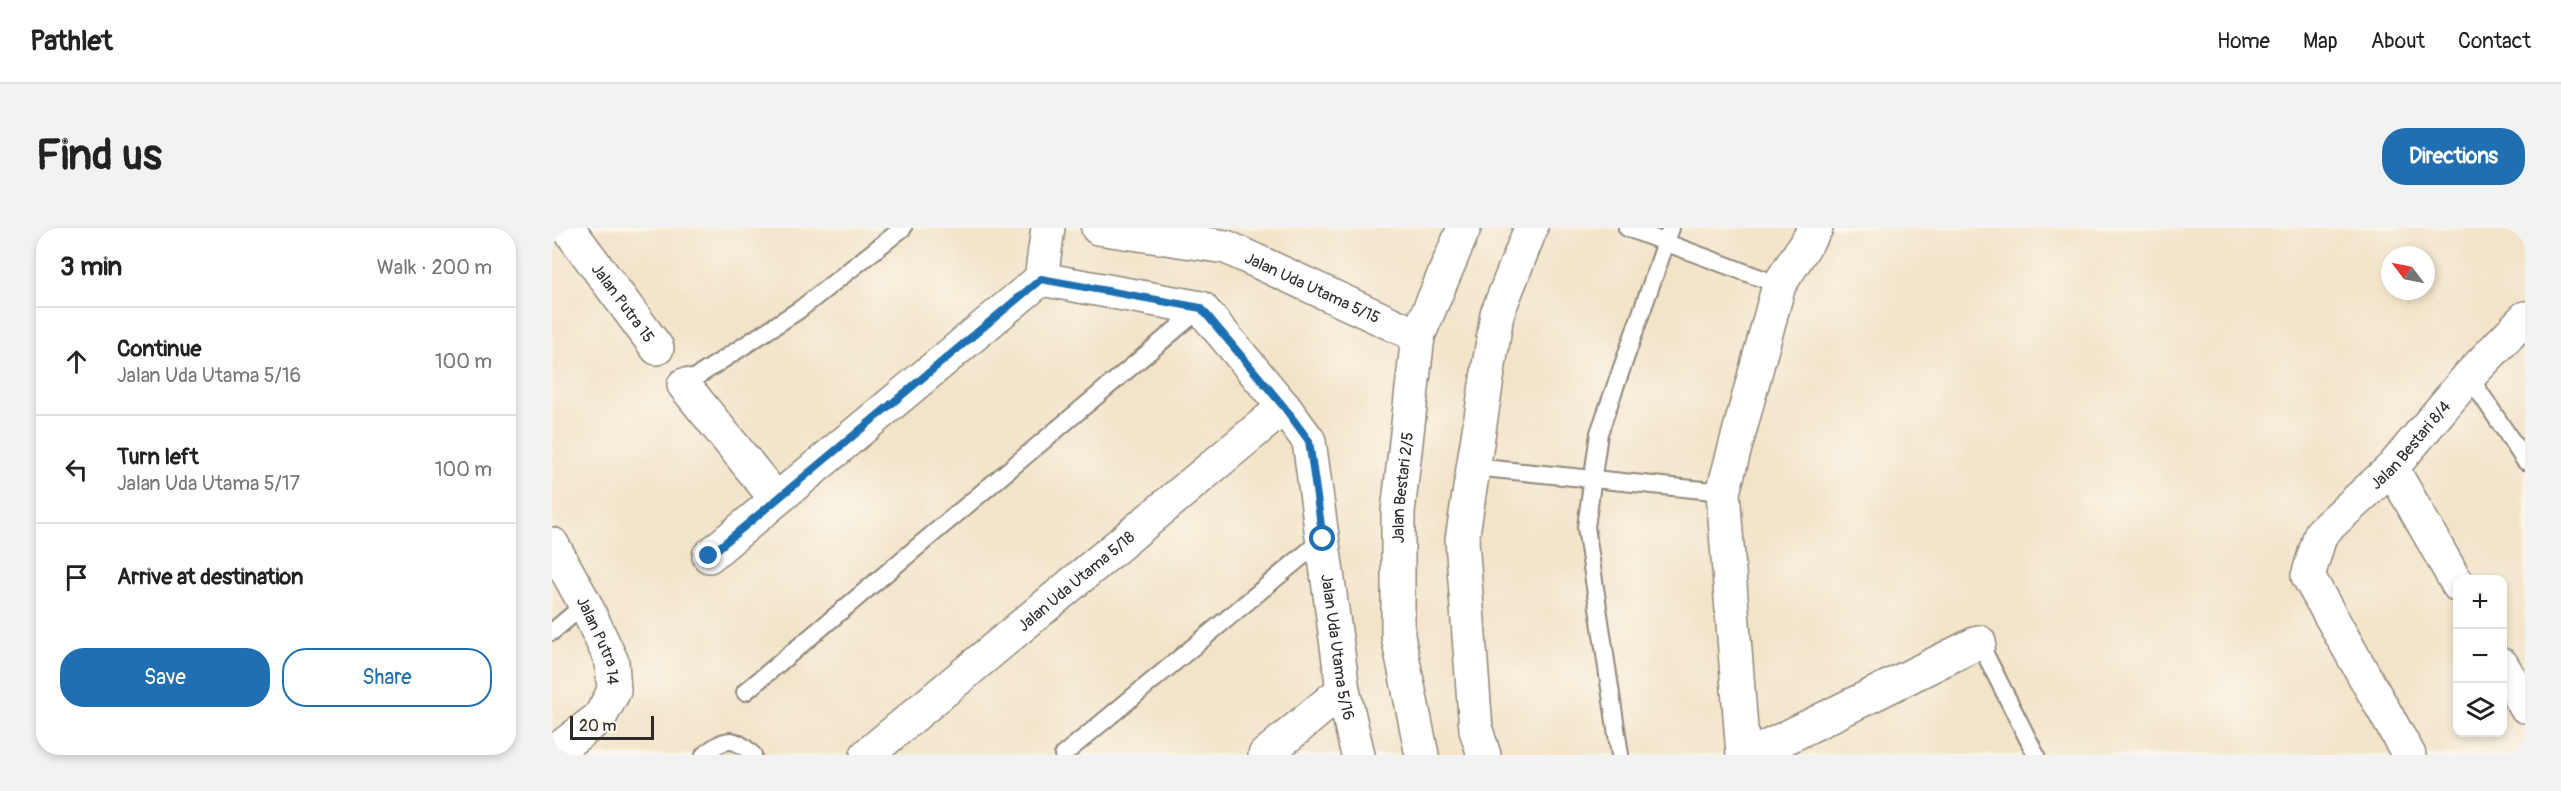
<!DOCTYPE html>
<meta charset="utf-8">
<style>
:root{--surface:#fff;--page:#f2f2f2;--text:#222;--muted:#767676;--line:#e0e0e0;--accent:#1f6fb2}
body{margin:0;font-family:Pangolin,sans-serif;background:var(--page);color:var(--text)}
.controls{position:absolute;right:18px;bottom:18px;display:grid;overflow:hidden;border-radius:12px;box-shadow:0 3px 9px #0003}
.controls button{width:54px;height:54px;display:grid;place-items:center;padding:0;border:0;border-bottom:2px solid var(--line);background:var(--surface);color:var(--text);font:30px sans-serif}
.compass{position:absolute;left:1829px;top:18px;width:54px;height:54px;border-radius:50%;background:var(--surface);box-shadow:0 3px 9px #0003;rotate:302deg}
.scale{position:absolute;left:18px;bottom:15px;width:84px;box-sizing:border-box;padding-left:6px;border:3px solid #2b2b2b;border-top:0;font-size:16px;line-height:21px;white-space:nowrap;color:#2b2b2b;-webkit-text-stroke:4px #fbf7ec;paint-order:stroke}
.stop{position:absolute;width:18px;height:18px;margin:-14px;border:4px solid #1f6fb2;border-radius:50%;background:#fff}
.stop.end{background:#1f6fb2;border-color:#fff;box-shadow:0 2px 6px #0008}
.list{margin:0;padding:0;list-style:none}
h2{display:flex;justify-content:space-between;align-items:center;height:78px;margin:0;padding:0 24px;font-size:26px}
h2 small{font-size:20px;font-weight:400;color:var(--muted)}
.list li{display:grid;grid-template-columns:39px 1fr auto;gap:18px;align-items:center;box-sizing:border-box;height:108px;padding:0 24px;border-top:2px solid var(--line)}
.list b{display:block;font-size:22px;white-space:nowrap}
.list p{margin:0;font-size:20px;white-space:nowrap;color:var(--muted)}
.list em{font-size:20px;font-style:normal;color:var(--muted)}
.actions{display:flex;gap:12px;padding:18px 24px}
.actions a{flex:1;padding:14px 0;border:2px solid var(--accent);border-radius:24px;text-align:center;font-size:21px;color:var(--accent)}
.actions .main{background:var(--accent);color:#fff}
.icon{flex:none;width:33px;height:33px;fill:none;stroke:currentColor;stroke-width:2;stroke-linecap:round;stroke-linejoin:round}
.map{position:relative;flex:none;width:1973px;height:527px;overflow:hidden;border-radius:24px}
header{display:flex;align-items:center;gap:36px;box-sizing:border-box;height:84px;padding:0 30px;background:var(--surface);border-bottom:2px solid var(--line)}
header strong{font-size:28px}
nav{display:flex;gap:33px;margin-inline-start:auto;font-size:21px}
.intro{display:flex;align-items:center;justify-content:space-between;box-sizing:border-box;height:144px;padding:0 36px}
h1{margin:0;font-size:42px}
.button{padding:15px 27px;border-radius:24px;background:var(--accent);color:#fff;font-size:21px;font-weight:700}
main{display:flex;gap:36px;padding:0 36px}
aside{flex:1;background:var(--surface);border-radius:24px;box-shadow:0 3px 9px #0003}
.map>svg:first-child{display:block}
.lines{fill:none;stroke-linecap:round;stroke-linejoin:round}
.lane-casing{stroke:#8f877a;stroke-width:20}
.street-casing{stroke:#8f877a;stroke-width:36}
.secondary-casing{stroke:#8f877a;stroke-width:36}
.lane{stroke:#fff;stroke-width:16}
.street{stroke:#fff;stroke-width:33}
.secondary{stroke:#fff;stroke-width:33}
.route{stroke:#1f6fb2;stroke-width:8}
.labels{text-anchor:middle;stroke-width:5;stroke-linejoin:round;paint-order:stroke}
.street-label{font-size:16px;fill:#2b2b2b;stroke:#fbf7ec}
</style>
<header>
<strong>Pathlet</strong>
<nav><a>Home</a><a>Map</a><a>About</a><a>Contact</a></nav>
</header>
<div class="intro"><h1>Find us</h1><a class="button">Directions</a></div>
<main>
<aside>
<h2>3 min<small>Walk · 200 m</small></h2>
<ul class="list">
<li><svg class="icon" aria-label="ahead" viewBox="0 0 24 24"><path d="M12 20V5M6 11l6-6 6 6"/></svg><div><b>Continue</b><p>Jalan Uda Utama 5/16</p></div><em>100 m</em></li>
<li><svg class="icon" aria-label="left" viewBox="0 0 24 24"><path d="M17 20v-9H6M10 6l-5 5 5 5"/></svg><div><b>Turn left</b><p>Jalan Uda Utama 5/17</p></div><em>100 m</em></li>
<li><svg class="icon" aria-label="arrive" viewBox="0 0 24 24"><path d="M6 21V4h12l-3 4 3 4H6"/></svg><div><b>Arrive at destination</b></div></li>
</ul>
<div class="actions"><a class="main">Save</a><a>Share</a></div>
</aside>
<div class="map">
<svg width="1973" height="527" viewBox="0 0 1973 527">
<rect width="100%" height="100%" fill="#fbf7ec"/>
<filter id="ink" filterUnits="userSpaceOnUse"><feTurbulence type="fractalNoise" baseFrequency=".0167" numOctaves="2"/><feDisplacementMap in="SourceGraphic" scale="12" xChannelSelector="R" yChannelSelector="G"/><feConvolveMatrix kernelMatrix="1 2 1 2 8 2 1 2 1" color-interpolation-filters="sRGB"/></filter>
<filter id="wash" filterUnits="userSpaceOnUse"><feTurbulence type="fractalNoise" baseFrequency=".008" numOctaves="4" result="noise"/><feDisplacementMap in="SourceGraphic" scale="24" xChannelSelector="R" yChannelSelector="G"/><feGaussianBlur stdDeviation="1.35" result="paint"/><feColorMatrix in="noise" values="0 0 0 0 0 0 0 0 0 0 0 0 0 0 0 0 0 1.4 0 .05"/><feComposite in="paint" operator="in"/></filter>
<g filter="url(#wash)">
<rect width="100%" height="100%" fill="#f3e3c8"/>
</g>
<g filter="url(#ink)">
<g class="lines">
<defs>
<g id="lane">
<path d="M1075,0L1227,57"/>
<path d="M1917,148L1973,233"/>
<path d="M132,157L247,82L351,0"/>
<path d="M921,239L1171,264"/>
<path d="M0,404L33,376"/>
<path d="M1427,414L1484,527"/>
<path d="M193,464L648,81"/>
<path d="M152,527C173,510 181,507 201,527"/>
<path d="M511,527L771,311"/>
<path d="M1068,527L1034,299L1047,205L1119,0"/>
</g>
<g id="street">
<path id="s1" d="M16,0L105,120"/>
<path id="s2" d="M546,0L674,19L866,108"/>
<path id="s3" d="M489,51L649,80L732,179L757,213L791,462L806,527"/>
<path d="M132,157L224,271"/>
<path d="M1840,240L1906,357"/>
<path id="s4" d="M0,316L33,376L60,434L62,463L48,489L0,526"/>
<path d="M157,328L489,51L496,0"/>
<path d="M1950,437L1973,478"/>
<path id="s5" d="M315,527L732,179"/>
<path d="M713,527L791,462"/>
<path d="M932,527L924,502L910,312L945,86L979,0"/>
<path d="M1191,527L1171,264L1227,57L1264,0"/>
<path d="M1199,527L1427,414"/>
<path id="s6" d="M1857,527L1756,348L1769,305L1840,240L1917,148L1973,90"/>
</g>
<g id="secondary">
<path id="s7" d="M870,527L846,408V284L866,108L912,0"/>
</g>
</defs>
<use href="#lane" class="lane-casing"/>
<use href="#street" class="street-casing"/>
<use href="#secondary" class="secondary-casing"/>
<use href="#lane" class="lane"/>
<use href="#street" class="street"/>
<use href="#secondary" class="secondary"/>
</g>
</g>
<g class="lines" filter="url(#ink)">
<path class="route" d="M157,328L489,51L649,80L732,179L757,213L771,311"/>
</g>
<g class="labels">
<g class="street-label">
<text dy="6" stroke="none"><textPath href="#s2" startOffset="225">Jalan Uda Utama 5/15</textPath></text>
<text dy="6" stroke="none"><textPath href="#s1" startOffset="93">Jalan Putra 15</textPath></text>
<text dy="6" stroke="none"><textPath href="#s6" startOffset="376">Jalan Bestari 8/4</textPath></text>
<text dy="6" stroke="none"><textPath href="#s7" startOffset="270">Jalan Bestari 2/5</textPath></text>
<text dy="6" stroke="none"><textPath href="#s5" startOffset="272">Jalan Uda Utama 5/18</textPath></text>
<text dy="6" stroke="none"><textPath href="#s4" startOffset="108">Jalan Putra 14</textPath></text>
<text dy="6" stroke="none"><textPath href="#s3" startOffset="542">Jalan Uda Utama 5/16</textPath></text>
</g>
</g>
</svg>
<div class="controls">
<button>+</button>
<button>−</button>
<button><svg class="icon" aria-label="layers" viewBox="0 0 24 24"><path d="M12 4l9 5-9 5-9-5zM3 14l9 5 9-5"/></svg></button>
</div>
<svg class="compass" viewBox="-18 -18 36 36"><path d="M0-13l5 13h-10z" fill="#e53935"/><path d="M0 13l5-13h-10z" fill="#767676"/></svg>
<div class="scale">20 m</div>
<div class="stop" style="left:771px;top:311px"></div>
<div class="stop end" style="left:157px;top:328px"></div>
</div>
</main>
